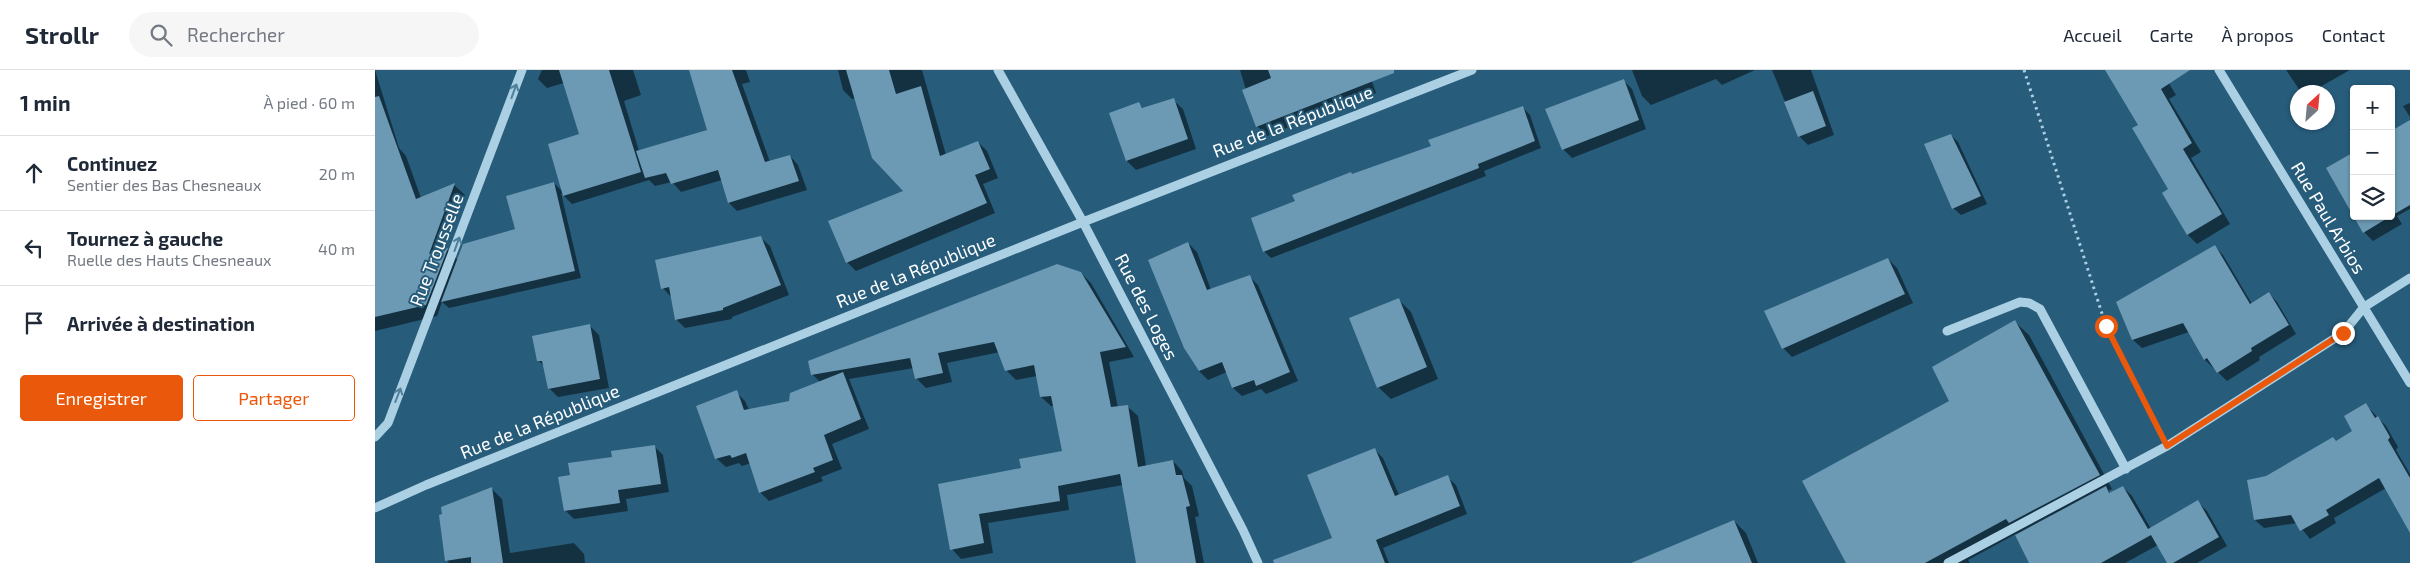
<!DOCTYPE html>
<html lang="fr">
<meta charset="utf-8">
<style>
:root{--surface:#fff;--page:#f6f6f7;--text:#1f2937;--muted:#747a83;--line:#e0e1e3;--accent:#ea580c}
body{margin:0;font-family:"Exo 2",sans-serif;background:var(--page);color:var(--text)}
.controls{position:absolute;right:15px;top:15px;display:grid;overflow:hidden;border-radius:5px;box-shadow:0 1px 4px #0004}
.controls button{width:45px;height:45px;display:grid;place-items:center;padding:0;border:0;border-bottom:1px solid var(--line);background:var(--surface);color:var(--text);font:25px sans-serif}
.compass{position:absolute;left:1915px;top:15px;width:45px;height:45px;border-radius:50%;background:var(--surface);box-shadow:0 1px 4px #0004;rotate:26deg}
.stop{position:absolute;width:15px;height:15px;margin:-11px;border:4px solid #ea580c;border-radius:50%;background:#fff}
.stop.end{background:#ea580c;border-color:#fff;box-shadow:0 1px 5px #0008}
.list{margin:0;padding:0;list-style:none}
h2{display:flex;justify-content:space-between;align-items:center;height:65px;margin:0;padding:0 20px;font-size:21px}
h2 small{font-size:16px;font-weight:400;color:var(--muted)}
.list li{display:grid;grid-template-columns:32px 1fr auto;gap:15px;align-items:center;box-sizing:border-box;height:75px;padding:0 20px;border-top:1px solid var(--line)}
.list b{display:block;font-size:19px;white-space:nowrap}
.list p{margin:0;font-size:16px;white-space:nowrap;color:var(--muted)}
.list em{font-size:16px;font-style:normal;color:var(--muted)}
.actions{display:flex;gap:10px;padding:15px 20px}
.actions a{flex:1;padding:11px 0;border:1px solid var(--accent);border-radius:5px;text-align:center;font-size:18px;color:var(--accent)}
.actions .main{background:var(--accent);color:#fff}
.icon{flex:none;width:28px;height:28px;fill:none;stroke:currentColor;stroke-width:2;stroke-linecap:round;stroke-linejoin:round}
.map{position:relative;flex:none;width:2035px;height:493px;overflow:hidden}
header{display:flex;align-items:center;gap:30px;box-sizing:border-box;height:70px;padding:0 25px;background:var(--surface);border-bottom:1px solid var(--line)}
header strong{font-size:24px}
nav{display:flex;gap:28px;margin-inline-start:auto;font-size:18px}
.search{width:350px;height:45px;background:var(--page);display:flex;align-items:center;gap:12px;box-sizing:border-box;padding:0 18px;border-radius:28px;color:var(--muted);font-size:19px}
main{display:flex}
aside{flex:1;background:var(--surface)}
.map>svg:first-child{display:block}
.shadow{fill:#0007}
.building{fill:#6c99b3}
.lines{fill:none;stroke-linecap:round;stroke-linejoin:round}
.path{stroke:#abd0e4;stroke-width:3;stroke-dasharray:2.5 4;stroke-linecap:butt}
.minor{stroke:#abd0e4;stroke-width:9}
.oneway{stroke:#4f7f9a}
.route{stroke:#ea580c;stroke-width:6}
.labels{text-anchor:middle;stroke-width:4;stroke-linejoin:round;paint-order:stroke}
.street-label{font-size:18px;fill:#fff;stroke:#275c7b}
</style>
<header>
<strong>Strollr</strong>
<div class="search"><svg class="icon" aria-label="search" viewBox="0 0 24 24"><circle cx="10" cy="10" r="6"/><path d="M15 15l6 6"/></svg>Rechercher</div>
<nav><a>Accueil</a><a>Carte</a><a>À propos</a><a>Contact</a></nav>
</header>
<main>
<aside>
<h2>1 min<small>À pied · 60 m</small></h2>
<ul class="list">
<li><svg class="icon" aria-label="ahead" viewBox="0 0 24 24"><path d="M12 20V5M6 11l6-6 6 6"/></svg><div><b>Continuez</b><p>Sentier des Bas Chesneaux</p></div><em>20 m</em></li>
<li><svg class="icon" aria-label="left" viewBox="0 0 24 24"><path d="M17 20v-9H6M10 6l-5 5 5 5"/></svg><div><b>Tournez à gauche</b><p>Ruelle des Hauts Chesneaux</p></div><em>40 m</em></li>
<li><svg class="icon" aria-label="arrive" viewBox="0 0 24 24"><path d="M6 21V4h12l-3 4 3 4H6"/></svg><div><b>Arrivée à destination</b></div></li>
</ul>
<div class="actions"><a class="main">Enregistrer</a><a>Partager</a></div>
</aside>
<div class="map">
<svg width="2035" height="493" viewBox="0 0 2035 493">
<rect width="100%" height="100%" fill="#275c7b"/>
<g class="shadow">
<path d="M0,0L24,78L31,86L46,128L79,115L90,125L70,180H72L83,190L141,160L179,113L188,122L205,65L189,13L172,18L163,9L167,0H258L266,25L249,31L264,81L334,61L315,0H371L375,12L367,14L395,92L415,86L423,95L432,120L362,141L354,133L347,110L306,122L297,112L280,116L274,110L197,134L186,123L206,208L74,238L67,232L62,246L0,261Z"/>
<path d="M463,0H547L571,85L603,72L612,81L623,108L608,114L620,143L481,201L472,192L530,121L480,28L477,29L468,20Z"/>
<path d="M865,0H993L1001,23L892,66L882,56Z"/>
<path d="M1257,0H1380L1347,15L1341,9L1276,35L1267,26Z"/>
<path d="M1397,0H1436L1459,65L1433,75L1424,66Z"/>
<path d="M1732,0H1786L1801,25L1794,29L1826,82L1816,88L1855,154L1822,174L1813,165L1789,123L1795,120L1765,55Z"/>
<path d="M1911,0H1975L1936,22H1926Z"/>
<path d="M1249,11L1257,19L1271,59L1197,88L1188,79Z"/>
<path d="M798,30L808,39L821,79L761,100L752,91L736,44L764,34L769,39Z"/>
<path d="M2035,33V47L2028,36Z"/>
<path d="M1147,37L1155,45L1166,78L1109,101L1111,106L896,188L889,181L921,132L977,105L1057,77Z"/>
<path d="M2035,59V139L2022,146L2027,154L1998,171L1989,162L1980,146H2016V69Z"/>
<path d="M1576,65L1583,72L1612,134L1586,145L1578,138Z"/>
<path d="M385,167L395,176L414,225L357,247V249L310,258L301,249L297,228L288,218Z"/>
<path d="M813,173L822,182L836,220L874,206L883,215L923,311L891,324L886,319L867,326L858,318L852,302L833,310L824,301Z"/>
<path d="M1840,177L1848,185L1877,234L1894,223L1902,232L1921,264L1884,287L1885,290L1852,311L1830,290L1814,262L1767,278L1758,270Z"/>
<path d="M1513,189L1522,198L1538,233L1417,287L1408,278Z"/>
<path d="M706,203L716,213L759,287L734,292L743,338L753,337L763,346L771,396L798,391L807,401L809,408L817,416L824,446L820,447L829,493H762L748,415L692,425L694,440L613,453L618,483L586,489L577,479L564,415L647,399L688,382L679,336H676L666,327L662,306L641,310L631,300L625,282L572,293L577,312L551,318L541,308L539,298L474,309L494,359L457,374L467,399L446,407L448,411L394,431L385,422L376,393L367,396L364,393L351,397L341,388L361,322L370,331L374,340L415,332L445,312L437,304Z"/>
<path d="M1023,229L1036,242L1063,309L1016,329L1003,317Z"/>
<path d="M1640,252L1654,265L1737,419L1733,421L1736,424L1748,417L1757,426L1776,459L1823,432L1832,441L1852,476L1822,493H1794L1783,475L1750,493H1656L1641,464L1593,490L1595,493H1472L1576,332Z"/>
<path d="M215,256L224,265L234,318L183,327L174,318L170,297L164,291Z"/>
<path d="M1991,335L2011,356L2023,377L2021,380L2035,404V456L2011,418L1959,448L1961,453L1935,469L1922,453L1889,458L1880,450L1892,407L1979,362Z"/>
<path d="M279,376L288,385L294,422L251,429L253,441L199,449L190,440L197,406L239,388Z"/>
<path d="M999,379L1008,388L1024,425L1072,407L1081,415L1092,444L1008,478L1014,493H957L958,469Z"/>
<path d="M117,419L127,429L135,483L199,473L209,484L210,493H74L72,490Z"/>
<path d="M1359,451L1371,463L1383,493H1258Z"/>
</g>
<g class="building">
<path d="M184,0H234L266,102L188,126L173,74L204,64Z"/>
<path d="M314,0H357L390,92L415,85L424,111L353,133L343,100L296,114L291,103L270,108L261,81L332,60Z"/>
<path d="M471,0H514L521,24L546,16L565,86L603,71L615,99L600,105L612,133L471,193L453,151L528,121L497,88Z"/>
<path d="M893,0H1019V3L881,57L867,20L896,8Z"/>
<path d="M1730,0H1815L1786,19L1817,73L1808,79L1847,144L1812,165L1787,123L1793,119L1757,58L1763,55Z"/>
<path d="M1249,9L1264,50L1187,80L1170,39Z"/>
<path d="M1438,21L1451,56L1423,67L1409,32Z"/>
<path d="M4,26L41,129L80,113L54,184L73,178L51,235L0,247V27Z"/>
<path d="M799,28L813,69L751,91L734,43L764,32L767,38Z"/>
<path d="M1148,36L1160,71L1103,94L1104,98L888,182L876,148L920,131L917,125L976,102L977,104L1056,76L1053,70Z"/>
<path d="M2035,50V135L2016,146V61Z"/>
<path d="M1576,64L1606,126L1577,139L1549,74Z"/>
<path d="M1979,82V146H2016L1988,163L1951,98Z"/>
<path d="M179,112L200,201L66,232L88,174L140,159L131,126Z"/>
<path d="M386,166L406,215L348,238V240L300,250L294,217L286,219L280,190Z"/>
<path d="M813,172L832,220L875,205L915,302L881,316L879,310L857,318L847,292L824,301L809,278L773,190Z"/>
<path d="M1840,175L1875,234L1894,222L1914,255L1876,278L1877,281L1842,303L1832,288L1829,290L1808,253L1757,270L1741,232Z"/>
<path d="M1513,188L1530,224L1407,279L1389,241Z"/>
<path d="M682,194L706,202L751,277L725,282L736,337L753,335L763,397L798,390L801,405H807L815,436L811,437L821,493H761L745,404L683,416L685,431L604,444L609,473L575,480L563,414L646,398L644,389L687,381L676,326L665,327L659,295L630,301L619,272L563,283L568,303L540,309L535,288L436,305L433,291Z"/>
<path d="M1024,228L1052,297L1002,318L974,248Z"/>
<path d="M1640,250L1725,405L1634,453L1631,449L1550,493H1471L1427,411L1574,331L1557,297Z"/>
<path d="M215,254L225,309L173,319L167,291H162L157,266Z"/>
<path d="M468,302L486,349L449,365L458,390L438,398L440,402L384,423L371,383L357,388L355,385L340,389L321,336L362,320L369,340L414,331L415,323Z"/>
<path d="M1991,333L2000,348L2003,346L2015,367L2013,370L2035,408V463L2004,408L1951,440L1954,445L1925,461L1916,445L1879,450L1872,410L1891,406L1958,367L1961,371L1977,361L1969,346Z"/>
<path d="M280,375L286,414L243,420L245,433L189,441L183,407L195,405L193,393L237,387L236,381Z"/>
<path d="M1000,378L1020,426L1073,405L1085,436L1001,470L1010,493H899L898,490L957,468L932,405Z"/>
<path d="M1731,416L1734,423L1748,416L1773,459L1823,430L1844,467L1798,493H1792L1776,465L1726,493H1654L1640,465Z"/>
<path d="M117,417L128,493H96V487L70,491L64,445L67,444L66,437Z"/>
<path d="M1359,450L1377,493H1256Z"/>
</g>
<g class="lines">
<path class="path" d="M1649,0L1731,256L1782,357"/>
<g class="minor">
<path d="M623,0L708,152L868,460L883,493"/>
<path d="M1844,0L2035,313"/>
<path d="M1572,261L1645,232L1654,233L1665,239L1751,399"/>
<path d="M0,367L13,353L147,0"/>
<path d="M0,438L51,415L708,152L1097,0"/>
<path d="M1573,493L1792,376L1968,263L1989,237L2035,208"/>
</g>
</g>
<defs><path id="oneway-shaft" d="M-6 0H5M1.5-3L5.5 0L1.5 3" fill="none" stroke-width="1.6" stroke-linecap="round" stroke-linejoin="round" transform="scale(1.25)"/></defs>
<g class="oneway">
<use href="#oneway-shaft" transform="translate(139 21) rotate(-70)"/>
<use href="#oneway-shaft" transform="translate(82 174) rotate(-70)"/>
<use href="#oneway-shaft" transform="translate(23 325) rotate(-69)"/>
</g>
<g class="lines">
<path class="route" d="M1731,256L1792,376L1968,263"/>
</g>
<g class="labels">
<g class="street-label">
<text transform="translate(918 52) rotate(-21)" y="6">Rue de la République</text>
<text transform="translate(1953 148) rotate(59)" y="6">Rue Paul Arbios</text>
<text transform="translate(62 180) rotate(-69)" y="6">Rue Trousselle</text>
<text transform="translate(541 201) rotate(-22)" y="6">Rue de la République</text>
<text transform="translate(771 237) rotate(63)" y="6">Rue des Loges</text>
<text transform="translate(165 352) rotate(-22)" y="6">Rue de la République</text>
</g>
</g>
</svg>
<div class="controls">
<button>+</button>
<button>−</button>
<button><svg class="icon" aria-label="layers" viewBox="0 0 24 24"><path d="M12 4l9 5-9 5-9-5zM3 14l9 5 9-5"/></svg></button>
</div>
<svg class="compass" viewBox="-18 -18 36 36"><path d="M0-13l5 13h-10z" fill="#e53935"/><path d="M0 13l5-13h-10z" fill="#747a83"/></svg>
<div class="stop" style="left:1731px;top:256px"></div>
<div class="stop end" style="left:1968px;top:263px"></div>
</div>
</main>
